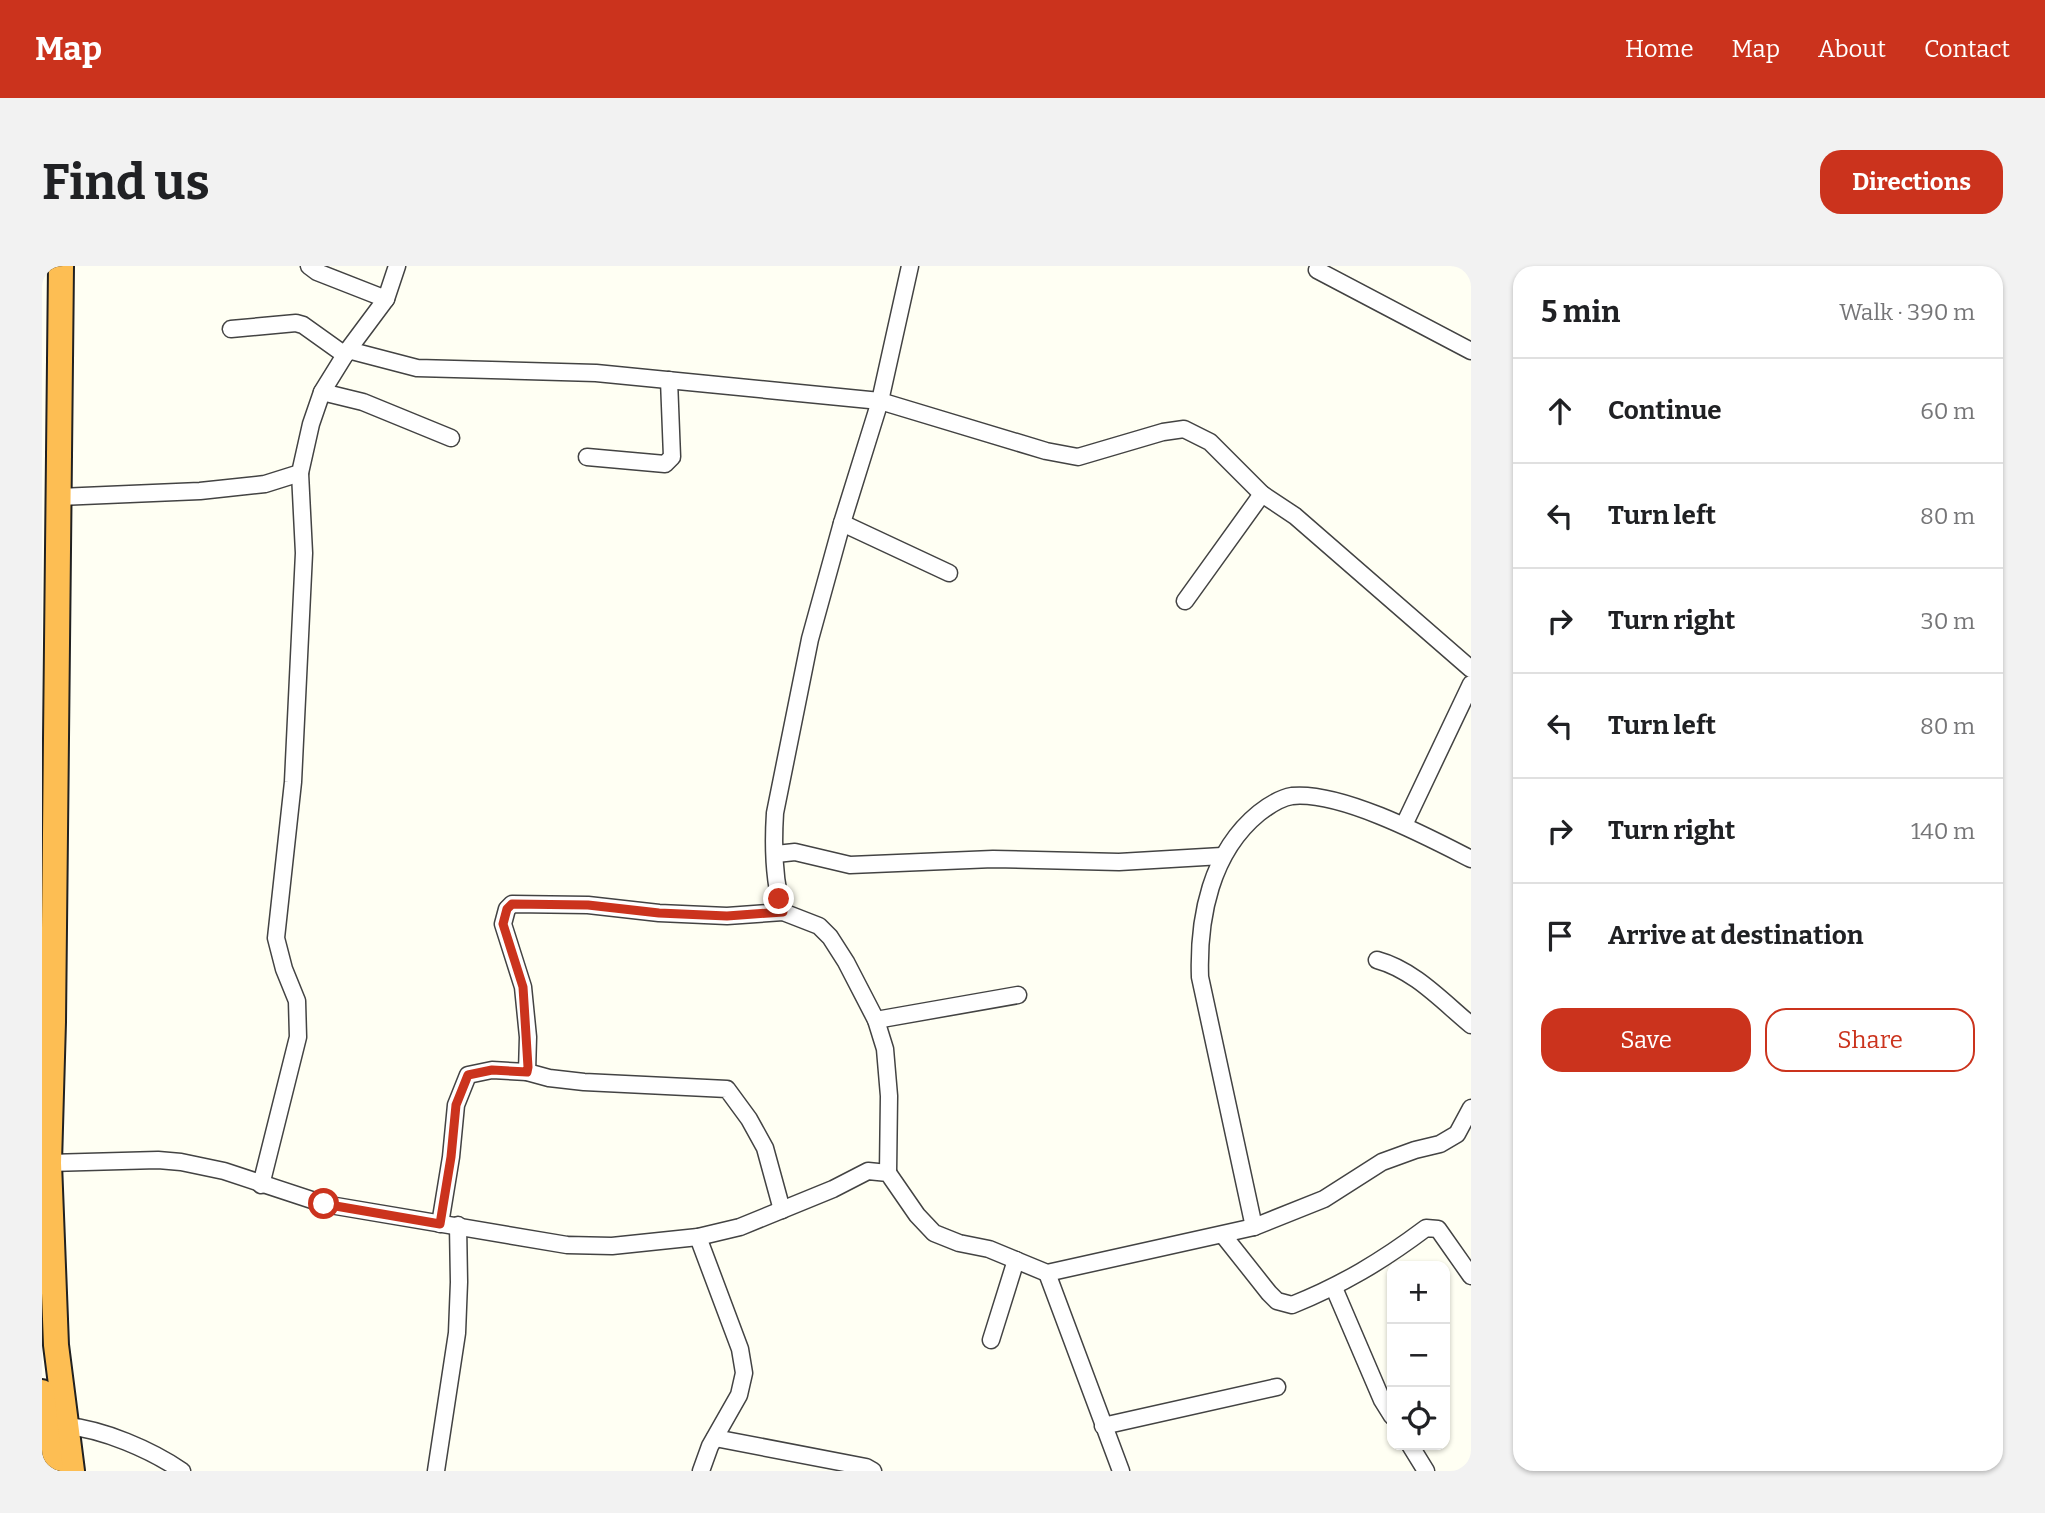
<!DOCTYPE html>
<meta charset="utf-8">
<style>
:root{--surface:#fff;--page:#f2f2f2;--text:#202124;--muted:#757577;--line:#e0e0e0;--accent:#cb331d}
body{margin:0;font-family:Bitter,serif;background:var(--page);color:var(--text)}
.controls{position:absolute;right:21px;bottom:21px;display:grid;overflow:hidden;border-radius:14px;box-shadow:0 2px 5px #0004}
.controls button{width:63px;height:63px;display:grid;place-items:center;padding:0;border:0;border-bottom:2px solid var(--line);background:var(--surface);color:var(--text);font:35px sans-serif}
.stop{position:absolute;width:21px;height:21px;margin:-16px;border:5px solid #cb331d;border-radius:50%;background:#fff}
.stop.end{background:#cb331d;border-color:#fff;box-shadow:0 2px 7px #0008}
.list{margin:0;padding:0;list-style:none}
h2{display:flex;justify-content:space-between;align-items:center;height:91px;margin:0;padding:0 28px;font-size:30px}
h2 small{font-size:23px;font-weight:400;color:var(--muted)}
.list li{display:grid;grid-template-columns:46px 1fr auto;gap:21px;align-items:center;box-sizing:border-box;height:105px;padding:0 28px;border-top:2px solid var(--line)}
.list b{display:block;font-size:26px;white-space:nowrap}
.list em{font-size:23px;font-style:normal;color:var(--muted)}
.actions{display:flex;gap:14px;padding:21px 28px}
.actions a{flex:1;padding:16px 0;border:2px solid var(--accent);border-radius:21px;text-align:center;font-size:24px;color:var(--accent)}
.actions .main{background:var(--accent);color:#fff}
.icon{flex:none;width:38px;height:38px;fill:none;stroke:currentColor;stroke-width:2;stroke-linecap:round;stroke-linejoin:round}
.map{position:relative;flex:none;width:1429px;height:1205px;overflow:hidden;border-radius:21px}
header{display:flex;align-items:center;gap:42px;box-sizing:border-box;height:98px;padding:0 35px;background:var(--accent);color:#fff}
header strong{font-size:33px}
nav{display:flex;gap:38px;margin-inline-start:auto;font-size:24px}
.intro{display:flex;align-items:center;justify-content:space-between;box-sizing:border-box;height:168px;padding:0 42px}
h1{margin:0;font-size:49px}
.button{padding:18px 32px;border-radius:21px;background:var(--accent);color:#fff;font-size:24px;font-weight:700}
main{display:flex;gap:42px;padding:0 42px}
aside{flex:1;background:var(--surface);border-radius:21px;box-shadow:0 2px 5px #0004}
.map>svg:first-child{display:block}
.lines{fill:none;stroke-linecap:round;stroke-linejoin:round}
.minor-casing{stroke:#434343;stroke-width:19}
.highway-casing{stroke:#212121;stroke-width:28}
.minor{stroke:#fff;stroke-width:16}
.highway{stroke:#fdbe53;stroke-width:24}
.route{stroke:#cb331d;stroke-width:9}
</style>
<header>
<strong>Map</strong>
<nav><a>Home</a><a>Map</a><a>About</a><a>Contact</a></nav>
</header>
<div class="intro"><h1>Find us</h1><a class="button">Directions</a></div>
<main>
<div class="map">
<svg width="1429" height="1205" viewBox="0 0 1429 1205">
<rect width="100%" height="100%" fill="#fffff3"/>
<g class="lines">
<defs>
<g id="minor">
<path d="M267,0L275,6L344,33"/>
<path d="M1275,4L1429,85"/>
<path d="M189,63L254,57L261,59L303,89"/>
<path d="M306,84L375,102L554,107L838,135L1004,185L1036,191L1121,166L1142,163L1168,176L1220,228L1253,250L1429,403"/>
<path d="M280,126L321,136L409,172"/>
<path d="M545,191L623,198L630,191L627,114"/>
<path d="M17,231L158,225L223,218L258,207L269,158L280,126L306,84L344,33L355,0"/>
<path d="M800,257L907,307"/>
<path d="M1143,335L1220,228"/>
<path d="M1362,559L1429,418"/>
<path d="M734,588L753,586L808,599L951,593L1077,596L1180,590"/>
<path d="M741,646C732,616 731,578 733,547L768,373L800,257L838,135L868,0"/>
<path d="M1335,694C1372,704 1400,735 1429,759"/>
<path d="M834,754L976,729"/>
<path d="M485,806L486,771L481,721L461,658L465,643L470,638L546,639L617,647L685,650L741,646L777,660L788,671L804,696L834,754L843,783L847,830L846,907"/>
<path d="M7,897L116,894L139,896L182,905L282,938L525,979L570,980L656,971L698,961L791,923L826,905L846,907L875,949L892,967L917,977L947,983L1005,1007L1212,961L1282,933L1340,896L1373,884L1398,878L1415,868L1429,842"/>
<path d="M219,919L256,771L255,735L242,703L234,672L251,516L253,474L262,287L258,207"/>
<path d="M398,958L409,891L414,839L426,809L450,804L485,806L507,812L542,816L685,823L707,853L723,882L740,944"/>
<path d="M1212,961L1158,711C1156,651 1169,586 1217,547C1226,540 1238,532 1250,530C1299,525 1386,571 1429,593"/>
<path d="M1181,969L1227,1027L1235,1035L1250,1039C1300,1019 1340,995 1384,962L1396,963L1429,1010"/>
<path d="M656,971L698,1083L702,1107L697,1129L668,1180L659,1205"/>
<path d="M1005,1007L1079,1205"/>
<path d="M1292,1022L1340,1134L1350,1150"/>
<path d="M949,1074L974,994"/>
<path d="M24,1160C61,1163 109,1184 140,1205"/>
<path d="M1061,1160L1235,1121"/>
<path d="M673,1172L824,1201L831,1205"/>
<path d="M1368,1179L1384,1205"/>
<path d="M394,1205L415,1067L417,1016L416,959"/>
</g>
<g id="highway">
<path d="M19,0L11,756L7,897L14,1079L30,1205"/>
<path d="M0,1126L9,1205"/>
</g>
</defs>
<use href="#minor" class="minor-casing"/>
<use href="#highway" class="highway-casing"/>
<use href="#minor" class="minor"/>
<use href="#highway" class="highway"/>
</g>
<g class="lines">
<path class="route" d="M282,938L398,958L409,891L414,839L426,809L450,804L485,806L486,801L481,721L461,658L465,643L470,638L546,639L617,647L685,650L741,646L737,633"/>
</g>
</svg>
<div class="controls">
<button>+</button>
<button>−</button>
<button><svg class="icon" aria-label="locate" viewBox="0 0 24 24"><circle cx="12" cy="12" r="6"/><path d="M12 2v4M12 18v4M2 12h4M18 12h4"/></svg></button>
</div>
<div class="stop" style="left:282px;top:938px"></div>
<div class="stop end" style="left:737px;top:633px"></div>
</div>
<aside>
<h2>5 min<small>Walk · 390 m</small></h2>
<ul class="list">
<li><svg class="icon" aria-label="ahead" viewBox="0 0 24 24"><path d="M12 20V5M6 11l6-6 6 6"/></svg><div><b>Continue</b></div><em>60 m</em></li>
<li><svg class="icon" aria-label="left" viewBox="0 0 24 24"><path d="M17 20v-9H6M10 6l-5 5 5 5"/></svg><div><b>Turn left</b></div><em>80 m</em></li>
<li><svg class="icon" aria-label="right" viewBox="0 0 24 24"><path d="M7 20v-9h11M14 6l5 5-5 5"/></svg><div><b>Turn right</b></div><em>30 m</em></li>
<li><svg class="icon" aria-label="left" viewBox="0 0 24 24"><path d="M17 20v-9H6M10 6l-5 5 5 5"/></svg><div><b>Turn left</b></div><em>80 m</em></li>
<li><svg class="icon" aria-label="right" viewBox="0 0 24 24"><path d="M7 20v-9h11M14 6l5 5-5 5"/></svg><div><b>Turn right</b></div><em>140 m</em></li>
<li><svg class="icon" aria-label="arrive" viewBox="0 0 24 24"><path d="M6 21V4h12l-3 4 3 4H6"/></svg><div><b>Arrive at destination</b></div></li>
</ul>
<div class="actions"><a class="main">Save</a><a>Share</a></div>
</aside>
</main>
